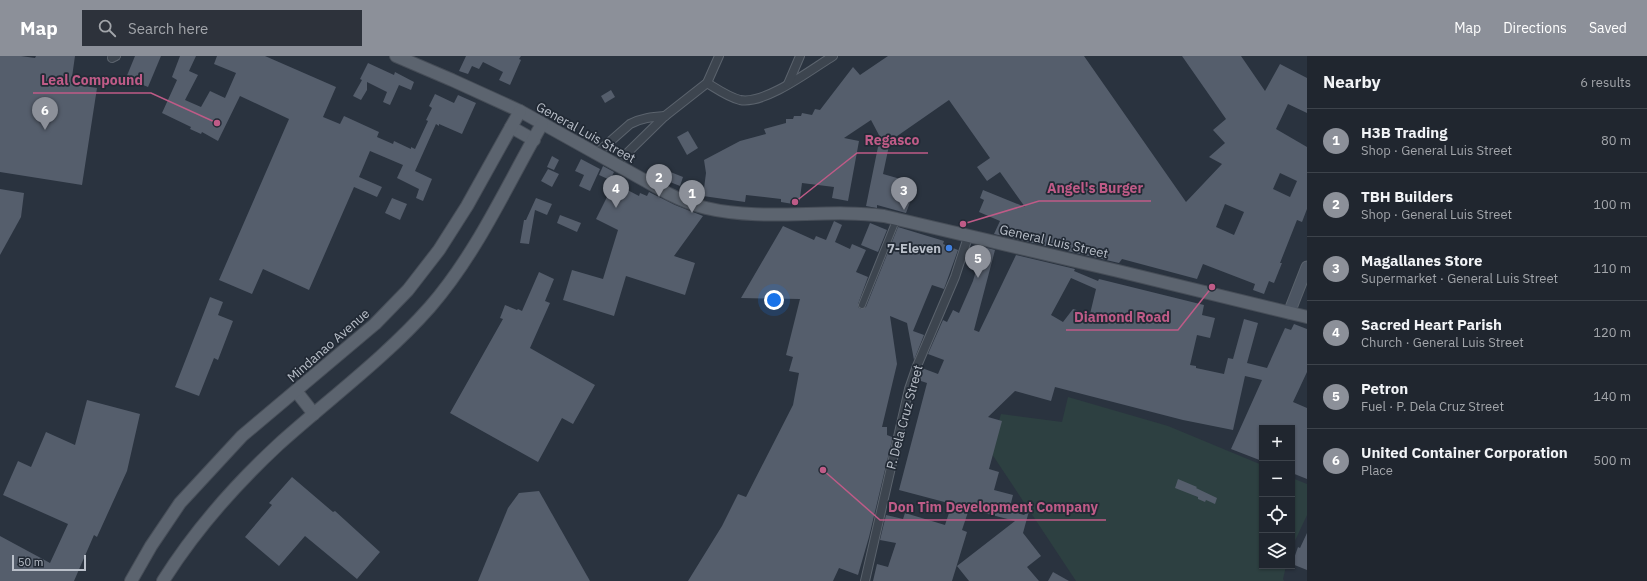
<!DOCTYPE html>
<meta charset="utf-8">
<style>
:root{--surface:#20262f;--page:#2d323b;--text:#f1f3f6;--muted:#a2a5aa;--line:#3d434b;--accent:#8c9099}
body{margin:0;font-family:"IBM Plex Sans",sans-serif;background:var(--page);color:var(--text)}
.controls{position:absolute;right:12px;bottom:12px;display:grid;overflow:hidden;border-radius:0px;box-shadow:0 1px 3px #0004}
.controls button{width:36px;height:36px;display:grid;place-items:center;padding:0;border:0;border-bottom:1px solid var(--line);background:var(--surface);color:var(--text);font:20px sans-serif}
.scale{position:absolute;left:12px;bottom:10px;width:74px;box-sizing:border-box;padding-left:4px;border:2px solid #bac0ca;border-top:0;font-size:11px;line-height:14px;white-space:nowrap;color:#bac0ca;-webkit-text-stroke:3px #222a35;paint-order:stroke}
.you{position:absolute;left:774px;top:244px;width:14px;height:14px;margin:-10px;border:3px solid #fff;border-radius:50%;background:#1a73e8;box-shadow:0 0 0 6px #1a73e833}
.badge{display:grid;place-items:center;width:26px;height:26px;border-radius:50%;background:var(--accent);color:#fff;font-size:13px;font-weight:700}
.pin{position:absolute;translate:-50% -33px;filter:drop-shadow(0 1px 2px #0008)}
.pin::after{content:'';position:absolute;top:21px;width:14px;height:12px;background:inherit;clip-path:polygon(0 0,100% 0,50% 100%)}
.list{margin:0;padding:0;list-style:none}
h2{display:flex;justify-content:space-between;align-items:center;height:52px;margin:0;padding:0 16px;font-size:17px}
h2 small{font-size:13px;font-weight:400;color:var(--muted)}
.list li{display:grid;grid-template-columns:26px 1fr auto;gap:12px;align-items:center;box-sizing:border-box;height:64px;padding:0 16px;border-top:1px solid var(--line)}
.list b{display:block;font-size:15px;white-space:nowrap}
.list p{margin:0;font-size:13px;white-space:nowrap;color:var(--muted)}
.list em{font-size:13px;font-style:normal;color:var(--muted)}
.icon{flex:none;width:22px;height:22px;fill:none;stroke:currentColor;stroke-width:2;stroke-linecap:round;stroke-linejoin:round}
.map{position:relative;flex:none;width:1307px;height:525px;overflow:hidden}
header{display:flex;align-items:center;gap:24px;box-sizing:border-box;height:56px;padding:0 20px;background:var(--accent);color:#fff}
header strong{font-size:19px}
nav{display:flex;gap:22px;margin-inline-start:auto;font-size:14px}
.search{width:280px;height:36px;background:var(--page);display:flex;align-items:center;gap:10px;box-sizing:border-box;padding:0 14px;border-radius:0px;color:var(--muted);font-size:15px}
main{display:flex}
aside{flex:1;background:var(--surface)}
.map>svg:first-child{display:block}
.green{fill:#2d4041}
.building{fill:#555e6c;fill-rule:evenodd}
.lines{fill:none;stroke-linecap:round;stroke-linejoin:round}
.pedestrian-casing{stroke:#5b636d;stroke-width:8}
.minor-casing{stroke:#5b636d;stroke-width:10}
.secondary-casing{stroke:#5b636d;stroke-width:13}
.primary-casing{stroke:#474e58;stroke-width:14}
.pedestrian{stroke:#3d454f;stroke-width:6}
.minor{stroke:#3d454f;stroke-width:8}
.secondary{stroke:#4c5562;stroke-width:11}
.primary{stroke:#5c646f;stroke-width:12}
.shop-dot{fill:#3f7fe0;stroke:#222a35;stroke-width:1.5}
.labels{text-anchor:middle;stroke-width:3.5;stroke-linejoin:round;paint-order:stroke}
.street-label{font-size:13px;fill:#bac0ca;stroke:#222a35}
.poi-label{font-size:13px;font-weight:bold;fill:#bac0ca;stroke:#222a35;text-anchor:end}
.leader{fill:none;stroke:#bf5b87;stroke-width:1.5}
.callout-dot{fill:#bf5b87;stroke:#222a35;stroke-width:1.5}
.callout-label{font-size:14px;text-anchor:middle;font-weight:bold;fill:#bf5b87;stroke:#222a35;stroke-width:3.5;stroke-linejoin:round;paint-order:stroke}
</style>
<header>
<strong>Map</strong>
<div class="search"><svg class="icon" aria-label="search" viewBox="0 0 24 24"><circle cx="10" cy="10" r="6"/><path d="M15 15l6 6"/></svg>Search here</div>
<nav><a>Map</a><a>Directions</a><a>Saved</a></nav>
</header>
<main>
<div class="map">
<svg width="1307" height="525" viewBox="0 0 1307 525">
<rect width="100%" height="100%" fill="#2a333f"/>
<g class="green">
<path d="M1068,341L1168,370L1262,409V510H1286L1283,523L1284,525H1076L990,395L1001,358L1062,366Z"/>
<path d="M1292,422L1307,428V459L1292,491Z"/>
</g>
<g class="building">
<path d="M0,0H21L35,2L36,0H75L71,28L97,32L82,129L0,116Z"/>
<path d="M135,0H161L148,31L126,22Z"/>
<path d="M180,0H196L189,15L198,19L185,44L201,51L210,35L225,42L236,17L214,8L217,0H265L336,31L323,61L340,68L344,60L379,76L377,81L393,88L394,85L411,93V91L415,93L428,65L426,64L432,52L429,50L435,38L454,47L458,39L476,47L462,78L439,68V70L436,68L415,115L432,123L423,145L416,142L419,133L397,122L403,109L370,95L359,121L382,131L377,141L354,131L309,234L263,213L252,238L219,224L289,63L240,40L218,85L202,76L201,78L190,73L191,71L162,57L177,24L172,21Z"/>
<path d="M466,0H521L519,3L521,4L510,29L499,24L503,16L483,6L479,13L472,10L468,18L459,15Z"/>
<path d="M888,0H1084L1186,146L1222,108L1209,101L1225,87L1213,74L1226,63L1182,0H1241L1265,35L1280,8L1307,22V57L1288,48L1276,73L1307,91V153L1302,166L1297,164L1280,207H1282L1274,227L1269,225L1264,238L1253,234L1255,228L1203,208L1197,223L1122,203L1119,207L994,178L1000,165L979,156L984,144L980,142L983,134L1025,151L1000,116L987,125L977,111L990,102L949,44L890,85L883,118L904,124L902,135L913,138L906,157L877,149V152L866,150L880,81L871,64L844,82L859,85L848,145L832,142L834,131L802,127L799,149L781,146V143L746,139L745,146L703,140L706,117L704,104L740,85L766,78L764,73L786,67V63H793L794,60H801L802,57L812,59L815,53L820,54L853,11L860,19ZM1280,117L1297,125L1290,141L1273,133ZM1225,148L1244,156L1234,179L1216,171Z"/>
<path d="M368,7L394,19L395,16L414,26L411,34L399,29L390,49L383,46L387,36L367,26V34L361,44L353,40L362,24L360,23Z"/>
<path d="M611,34L615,41L605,47L601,40Z"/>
<path d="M688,75L698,92L687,99L677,81Z"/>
<path d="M552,100L559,104L554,114L547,111Z"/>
<path d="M581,103L600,113L590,135L579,130L584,119L575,115Z"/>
<path d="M603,110L614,116L610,124L599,119Z"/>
<path d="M548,113L559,118L552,131L541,125Z"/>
<path d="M668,115L683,121L680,130L665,124Z"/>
<path d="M614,127L639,140L640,137L647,140L649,136L675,149L703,160L674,200L695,207L685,239L626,220L614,260L563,244L572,214L603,223L618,174L596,163Z"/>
<path d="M0,133L24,137L21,161L0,199Z"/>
<path d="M392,142L407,148L400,164L385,157Z"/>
<path d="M536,142L552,148L547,159L535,154L529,188L520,187L524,164H526Z"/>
<path d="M560,159L581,167L577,176L557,167Z"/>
<path d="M834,165L842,169L835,186L850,193L852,188L866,194L856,216L868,221L858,248V251L861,253L866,251L898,171L944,185L943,188L958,194L944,233L932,229L913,275L924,279L914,304L907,267L890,260L897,308L882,371H887V379L892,381V384L869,481L858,519L839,512L833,525H688L722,470L738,438L746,441L793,349L799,317L789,315L793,301L786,299L800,243L741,242L783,170L814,184L816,180L826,184Z"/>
<path d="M870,167L887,174L878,196L861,189Z"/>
<path d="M987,192L995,194L974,274L979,276L1016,199L1075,213L1074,215L1098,225L1099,223L1204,249L1202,259L1215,262L1210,282L1197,279L1190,309L1196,310V312L1224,318L1228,302L1233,303L1244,263L1258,267L1247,307L1267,312L1285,272L1291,274L1294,268L1307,273V316L1293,346L1307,352V423L1292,417V372H1262V405L1231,393L1262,324L1245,320L1233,374L1183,364L1055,331L1051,345L1015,335L988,361L1002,365L989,413L999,416L994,434L1013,439L1009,455L1024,459L1029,455L1023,477L1041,500L1027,511L1039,525H969L957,510L1015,465L969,453L962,474L967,476L952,525H873L877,508L888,511L896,487L880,484L886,459L903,463L905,457L945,469L952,448L899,434L927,327L918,324L922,312L938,318L944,304L928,298L943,264L947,266L953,254L959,257L973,225L982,193L986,194ZM1071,222L1096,233L1090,258L1073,253L1063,266L1051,259Z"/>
<path d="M539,216L554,223L545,245L550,247L530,292L595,329L573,368L562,362L538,406L450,357L503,263L500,262L505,249L517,254L518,253L522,255Z"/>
<path d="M210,241L223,246L218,259L233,265L218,304L214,302L199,340L175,331Z"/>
<path d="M87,344L140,358L127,415L97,481L94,479L74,525H0V480L50,507L68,468L3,439L18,405L31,411L46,376L75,389Z"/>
<path d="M292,421L333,456L335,455L380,496L357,523L305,480L279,510L245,481L272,449L269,447Z"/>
<path d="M1178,423L1197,431L1196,432L1217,442L1215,448L1206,444L1205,446L1198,443V441L1175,432Z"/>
<path d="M539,435L590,525H478L508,452L519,437Z"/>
<path d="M1307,477V514L1292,508L1298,491L1300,492Z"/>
<path d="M1053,516L1069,525H1048Z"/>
</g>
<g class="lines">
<defs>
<path id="pedestrian" d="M862,249L897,162"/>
<g id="minor">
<path d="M112,2L116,0"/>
<path d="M707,27C717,33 728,41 740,44C765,49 812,13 833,0"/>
<path d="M788,28L800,0"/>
<path d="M597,97L630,68C641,62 652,61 665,60"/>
<path d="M616,108L665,60L707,27L719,0"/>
<path d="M865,525L909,333L917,310L955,221L968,181"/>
</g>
<path id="secondary" d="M1289,257L1307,211"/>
<g id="primary">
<path d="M396,0L452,24L520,55L669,138C681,144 693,149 706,152C765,166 826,152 884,160L1118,215L1307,261"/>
<path d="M511,71L534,84"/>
<path d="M296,335L314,358"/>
<path d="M131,525L151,490L180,447L242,380L375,268L408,234L439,194L467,150L520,55"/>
<path d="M163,525C195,474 234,430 278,389C329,343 385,302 430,251C477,197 507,129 542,68"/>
</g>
</defs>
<use href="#pedestrian" class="pedestrian-casing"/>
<use href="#minor" class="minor-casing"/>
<use href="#secondary" class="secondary-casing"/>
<use href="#primary" class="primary-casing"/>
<use href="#pedestrian" class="pedestrian"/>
<use href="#minor" class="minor"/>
<use href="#secondary" class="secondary"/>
<use href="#primary" class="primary"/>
</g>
<circle class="shop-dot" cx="949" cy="192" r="4"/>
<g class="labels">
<g class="street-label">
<text transform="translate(586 76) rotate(29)" y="5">General Luis Street</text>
<text transform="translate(1054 185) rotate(13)" y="5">General Luis Street</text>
<text transform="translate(328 289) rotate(-41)" y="5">Mindanao Avenue</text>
<text transform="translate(904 361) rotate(-75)" y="5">P. Dela Cruz Street</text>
</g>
<g class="poi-label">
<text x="941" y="197">7-Eleven</text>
</g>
</g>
<path class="leader" d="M217 67L151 37H33M795 146L857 97H928M963 168L1039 145H1151M1212 231L1178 274H1066M823 414L880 464H1106"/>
<g class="callout-dot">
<circle cx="217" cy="67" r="4"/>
<circle cx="795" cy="146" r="4"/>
<circle cx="963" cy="168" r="4"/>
<circle cx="1212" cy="231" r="4"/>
<circle cx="823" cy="414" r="4"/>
</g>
<g class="callout-label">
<text x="92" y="29">Leal Compound</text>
<text x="892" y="89">Regasco</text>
<text x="1095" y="137">Angel's Burger</text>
<text x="1122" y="266">Diamond Road</text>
<text x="993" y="456">Don Tim Development Company</text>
</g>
</svg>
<div class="controls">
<button>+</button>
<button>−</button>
<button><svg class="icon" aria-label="locate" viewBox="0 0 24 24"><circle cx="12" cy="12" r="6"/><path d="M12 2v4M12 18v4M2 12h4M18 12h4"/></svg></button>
<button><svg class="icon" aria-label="layers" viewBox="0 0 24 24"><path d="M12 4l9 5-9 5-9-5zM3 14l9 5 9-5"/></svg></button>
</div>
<div class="scale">50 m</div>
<div class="you"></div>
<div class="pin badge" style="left:692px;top:157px">1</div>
<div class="pin badge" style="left:659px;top:141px">2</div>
<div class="pin badge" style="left:904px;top:154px">3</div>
<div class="pin badge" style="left:616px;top:152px">4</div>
<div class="pin badge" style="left:978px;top:222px">5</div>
<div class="pin badge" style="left:45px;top:74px">6</div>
</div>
<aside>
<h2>Nearby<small>6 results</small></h2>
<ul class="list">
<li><span class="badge">1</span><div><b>H3B Trading</b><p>Shop · General Luis Street</p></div><em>80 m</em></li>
<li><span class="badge">2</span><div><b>TBH Builders</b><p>Shop · General Luis Street</p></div><em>100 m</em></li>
<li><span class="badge">3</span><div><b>Magallanes Store</b><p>Supermarket · General Luis Street</p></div><em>110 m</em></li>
<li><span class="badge">4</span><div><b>Sacred Heart Parish</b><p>Church · General Luis Street</p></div><em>120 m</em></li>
<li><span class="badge">5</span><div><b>Petron</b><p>Fuel · P. Dela Cruz Street</p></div><em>140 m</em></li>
<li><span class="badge">6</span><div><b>United Container Corporation</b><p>Place</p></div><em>500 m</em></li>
</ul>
</aside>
</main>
